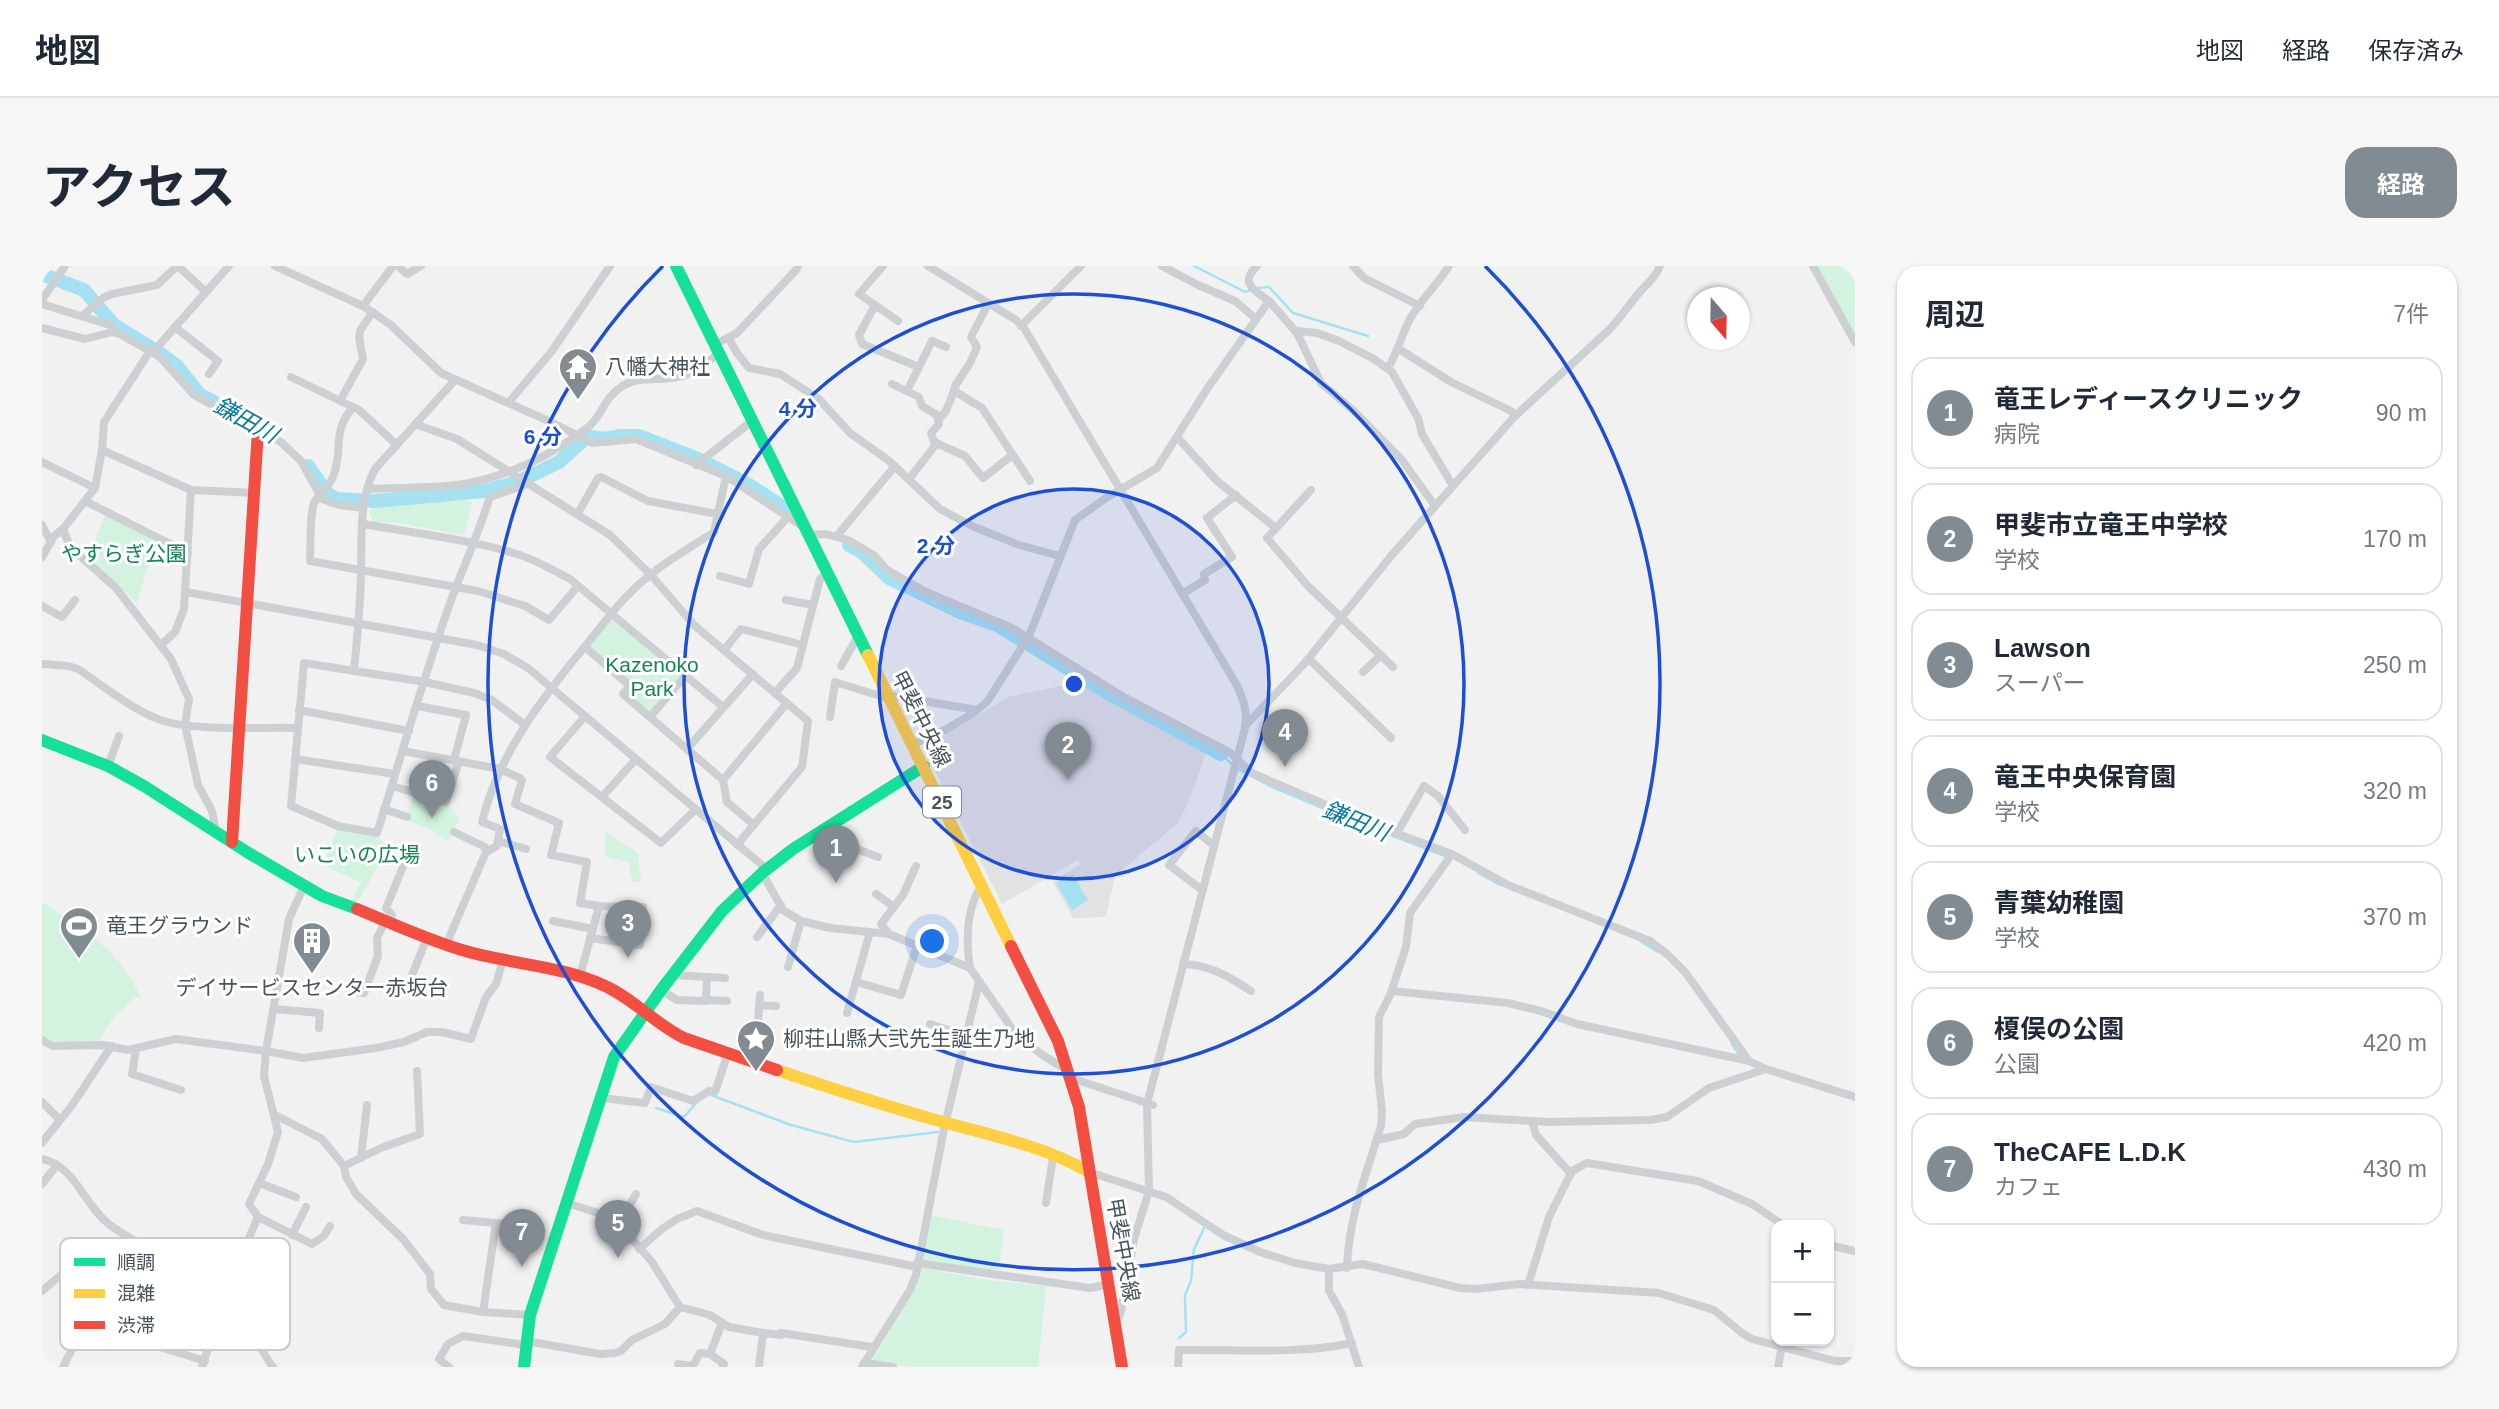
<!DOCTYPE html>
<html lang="ja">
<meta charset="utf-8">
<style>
:root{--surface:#fff;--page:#f6f6f7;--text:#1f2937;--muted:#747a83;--line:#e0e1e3;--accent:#828a92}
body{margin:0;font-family:Helvetica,"Noto Sans JP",sans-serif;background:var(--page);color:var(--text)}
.controls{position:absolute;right:21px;bottom:21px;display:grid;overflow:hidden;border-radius:14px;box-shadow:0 2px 5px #0004}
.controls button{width:63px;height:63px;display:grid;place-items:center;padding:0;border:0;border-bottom:2px solid var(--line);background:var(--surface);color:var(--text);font:35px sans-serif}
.compass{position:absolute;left:1645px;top:21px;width:63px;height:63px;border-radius:50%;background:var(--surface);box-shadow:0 2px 5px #0004;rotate:160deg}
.you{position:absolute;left:891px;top:676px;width:24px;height:24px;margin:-18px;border:5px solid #fff;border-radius:50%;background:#1a73e8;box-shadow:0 0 0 10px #1a73e833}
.badge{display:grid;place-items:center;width:46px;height:46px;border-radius:50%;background:var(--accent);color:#fff;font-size:23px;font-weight:700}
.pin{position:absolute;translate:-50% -58px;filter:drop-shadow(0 2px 4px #0008)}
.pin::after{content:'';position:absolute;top:37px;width:24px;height:21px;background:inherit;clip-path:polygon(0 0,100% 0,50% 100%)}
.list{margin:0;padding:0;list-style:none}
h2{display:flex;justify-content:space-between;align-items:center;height:91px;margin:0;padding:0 28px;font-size:30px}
h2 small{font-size:23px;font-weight:400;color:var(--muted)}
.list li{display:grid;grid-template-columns:46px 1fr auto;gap:21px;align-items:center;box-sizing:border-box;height:112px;margin:0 14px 14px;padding:0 14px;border:2px solid var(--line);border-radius:21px}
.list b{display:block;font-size:26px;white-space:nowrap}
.list p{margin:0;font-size:23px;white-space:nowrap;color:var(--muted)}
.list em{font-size:23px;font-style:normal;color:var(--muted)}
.map{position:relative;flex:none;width:1813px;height:1101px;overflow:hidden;border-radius:21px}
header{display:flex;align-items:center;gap:42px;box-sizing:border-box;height:98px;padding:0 35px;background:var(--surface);border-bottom:2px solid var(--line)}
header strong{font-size:33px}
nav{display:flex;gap:38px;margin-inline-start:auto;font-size:24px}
.intro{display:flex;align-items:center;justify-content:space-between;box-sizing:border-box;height:168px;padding:0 42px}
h1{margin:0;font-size:49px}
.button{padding:18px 32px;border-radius:21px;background:var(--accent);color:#fff;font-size:24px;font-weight:700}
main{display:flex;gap:42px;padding:0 42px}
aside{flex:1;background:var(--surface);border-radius:21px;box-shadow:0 2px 5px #0004}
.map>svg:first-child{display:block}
.education{fill:#e3e2e3}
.green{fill:#d4f2e0}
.water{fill:#a6e1f2}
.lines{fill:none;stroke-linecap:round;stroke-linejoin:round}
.stream{stroke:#a6e1f2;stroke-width:2.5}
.river{stroke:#a6e1f2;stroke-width:14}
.street{stroke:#cdd0d2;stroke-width:8}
.fast{stroke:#16e098;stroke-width:12}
.slow{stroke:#ffcf43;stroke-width:12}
.jam{stroke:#f24e42;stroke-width:12}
.ring{fill:none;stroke:#1d4ed8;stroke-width:3.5}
.labels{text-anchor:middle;stroke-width:6;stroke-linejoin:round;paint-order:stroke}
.shield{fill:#fff;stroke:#7e878f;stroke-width:2}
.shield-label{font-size:19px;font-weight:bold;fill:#46535f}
.poi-label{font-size:21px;fill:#46535f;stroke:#fff;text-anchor:start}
.park-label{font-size:21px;fill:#10874e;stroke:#fff}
.street-label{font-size:21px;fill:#46535f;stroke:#fff}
.water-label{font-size:23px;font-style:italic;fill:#047a9e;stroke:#fff}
.key{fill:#fff;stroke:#c8cbcf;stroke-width:2}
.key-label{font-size:19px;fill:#46535f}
.centre{fill:#1d4ed8;stroke:#fff;stroke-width:3.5}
.ring-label{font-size:21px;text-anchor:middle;font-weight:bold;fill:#1d4ed8;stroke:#fff;stroke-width:6;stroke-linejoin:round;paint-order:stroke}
</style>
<header>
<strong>地図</strong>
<nav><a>地図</a><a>経路</a><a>保存済み</a></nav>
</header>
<div class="intro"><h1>アクセス</h1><a class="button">経路</a></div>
<main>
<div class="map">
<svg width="1813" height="1101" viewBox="0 0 1813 1101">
<rect width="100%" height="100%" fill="#f2f1f1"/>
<path class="education" d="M1042,415L1165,485L1146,537L1136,557L1073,610L1064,651L1031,652L1011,616L1038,598L1036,594L960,638L886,491L888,478L966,431Z"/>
<g class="green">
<path d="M1775,0H1813V68Z"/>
<path d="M424,234L430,236L422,269L355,257L331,256L327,244L337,239Z"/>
<path d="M63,248L114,273L95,337L46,293Z"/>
<path d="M571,349L640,408L610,449L586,428L589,420L545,381Z"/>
<path d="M372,528L404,536L417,553L405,576L390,564L364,554Z"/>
<path d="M296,562L334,569L347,582L314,638L310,635L319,617L281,598Z"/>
<path d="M563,566L596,587L599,615L590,616L587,597L563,590Z"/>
<path d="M0,636C42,664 78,683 99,732L94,731L72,751L55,777L20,778L0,771Z"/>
<path d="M889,949L961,964L957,1005L879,995Z"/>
<path d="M879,1002L946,1014L1004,1020L996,1101H870L829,1096L874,1021Z"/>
</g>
<path class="water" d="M1031,608L1046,634L1030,644L1014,617Z"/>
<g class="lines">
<g class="stream">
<path d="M1152,0L1203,26L1209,24"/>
<path d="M1215,22L1227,21L1251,47L1326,70"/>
<path d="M1179,488L1191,499"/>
<path d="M1196,503L1230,521L1317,557"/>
<path d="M1330,562L1406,591"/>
<path d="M1436,607L1458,619"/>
<path d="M1598,675L1616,686"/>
<path d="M1690,778L1698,790"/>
<path d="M669,829L749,859L812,876L896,866"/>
<path d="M614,842L642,851L655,836"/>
<path d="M1137,1072L1144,1066L1143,1029L1149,1015L1152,983L1163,960"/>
</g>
<g class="river">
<path d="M0,8L42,24L72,59L119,88L135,100L158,129L172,136"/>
<path d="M549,171L561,173L579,170H597L656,193L707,219L750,247"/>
<path d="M266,200L285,227L294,233L333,235L442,225L476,216L517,196L540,175"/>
<path d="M807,279L820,286L847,312L920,347L955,359L1068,428L1179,488"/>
</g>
<g class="street">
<path d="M136,0L164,26"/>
<path d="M233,0L321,40L349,59L399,107L511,157L550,177L594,173L684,210L760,260"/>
<path d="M356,0L365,8L379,0"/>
<path d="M841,0L817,28L856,55"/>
<path d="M886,0L974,54L982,62L1193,416C1201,431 1206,445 1203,462L1105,838L1107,925L1092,973L1079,1045L1076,1054"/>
<path d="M1120,0L1156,19L1193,35L1213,52"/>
<path d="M1215,0C1197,17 1212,24 1227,35"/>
<path d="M1311,0L1322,12L1378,40"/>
<path d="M1771,0L1813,76"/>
<path d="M0,34L23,0"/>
<path d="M0,38L68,59L76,66"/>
<path d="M946,38L929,71L935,81L928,97L913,120L914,126L940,142L988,215"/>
<path d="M833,39L817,69L820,78L877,101"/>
<path d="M321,40L351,0"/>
<path d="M40,50L61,32L70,28L115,19L135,0"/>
<path d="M979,60L1039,0"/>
<path d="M133,61L176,95L167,108"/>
<path d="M0,62L43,73L70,66L78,68L118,91L152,129L239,176L259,195L280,233L297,239L321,242"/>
<path d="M1254,65L1275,67L1297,75L1332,93L1350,106L1376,152L1380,168L1411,220"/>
<path d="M687,73L695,87L707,102L738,108L777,133L808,167L846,194L898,243L930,260L977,279L1018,290"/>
<path d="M672,79L695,67L754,4L756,0"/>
<path d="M1357,83L1409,116L1469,145L1473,150"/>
<path d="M108,85L62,156L60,184L53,222L21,263L28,281L74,322L129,393L147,433L143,459L156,519L170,545L174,566"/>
<path d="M111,86L187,0"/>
<path d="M1346,102C1355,87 1359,71 1367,55C1376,37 1395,19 1407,0"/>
<path d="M249,111L317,144L355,179"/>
<path d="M850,118L877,131L880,140L895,149L897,158L889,167L892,176L923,190L941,212L969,190"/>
<path d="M865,125L890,75L904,81"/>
<path d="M298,135L321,93C316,65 313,70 331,46"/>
<path d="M467,136L510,85L568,0"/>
<path d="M311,141C290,165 301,182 292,208C289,220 279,225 273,235C267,246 269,281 268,295L436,325L483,340L507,354L536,320"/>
<path d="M896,154L904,145L913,122"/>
<path d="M373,158L415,173L568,269L609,309L652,359L766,455L760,501L695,579"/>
<path d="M1136,172L1175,215L1234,262"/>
<path d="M60,184L149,224L212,227"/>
<path d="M0,196L53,222"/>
<path d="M654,199L710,155"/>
<path d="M867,213L895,177"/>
<path d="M325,223C357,221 391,223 422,218C467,210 508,190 544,163C561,151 560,132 582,119C598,110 618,115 635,111C652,108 664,98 677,87"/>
<path d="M1269,224L1225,272L1266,320L1351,401"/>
<path d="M43,235L146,287"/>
<path d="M536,247L556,212L559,211L606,235L675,248"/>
<path d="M321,258C371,267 425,273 475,288C494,294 511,304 528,313L681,441"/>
<path d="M0,259L9,276"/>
<path d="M766,269L784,268L806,274L833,290L845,304L884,326L970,362L1080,430L1187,486L1210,507L1324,556L1410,588L1466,619L1608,675L1626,689L1643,706L1707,795L1724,803L1813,831"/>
<path d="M794,271L853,200"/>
<path d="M0,291L12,270L21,263"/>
<path d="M678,310L707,318L717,283L746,251"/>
<path d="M144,326L435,379L462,388L486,402L720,599V607L741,644L759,655L788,662L847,668L928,702L973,767L999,788L1026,805"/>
<path d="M1140,328L1163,314L1162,308L1190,291L1165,252L1194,229"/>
<path d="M744,334L771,339"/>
<path d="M0,340L20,351L33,334"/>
<path d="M119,379L133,366L142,343L149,224"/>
<path d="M543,381L588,420L581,428L681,514L685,536L712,559"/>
<path d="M682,384L699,363L761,379"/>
<path d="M1267,393L1349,472"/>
<path d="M0,398L26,400L36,403C62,420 95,448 125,456C161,465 218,461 256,462"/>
<path d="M799,400L816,370"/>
<path d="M312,405C315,374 318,343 319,311C320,276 316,235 333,203L413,114"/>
<path d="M1321,406L1339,389"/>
<path d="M733,427L755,402L778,313L785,308"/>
<path d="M846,429L935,444"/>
<path d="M375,440L424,449L412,494"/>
<path d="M257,444L367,465"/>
<path d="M543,450L508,491L619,577L654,543"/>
<path d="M608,451L644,409"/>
<path d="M788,451L793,416L848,433"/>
<path d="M483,459L450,434L432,427L383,416L262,397L249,540L296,560L335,567C361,485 384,401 414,321C426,291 438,262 448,231L488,217"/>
<path d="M1203,460L1262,398L1349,290L1473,150L1567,64C1577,53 1584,43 1593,32C1601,20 1613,14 1618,0"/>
<path d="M871,478L903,464L930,448L945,436L987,370L1033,254L1064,232L1115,202L1165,123L1227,35L1255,67L1279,117L1312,145L1360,194L1393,240"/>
<path d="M645,483L711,408"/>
<path d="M361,485L458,503L478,512L480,514L473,538L517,557L509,589L545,596L538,637L557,640L601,641L598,679L548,672"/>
<path d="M253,493L353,508"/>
<path d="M66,500L77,470"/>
<path d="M681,514L745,437"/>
<path d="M350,520L404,536L417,495"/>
<path d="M560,531L594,493"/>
<path d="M342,543L365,551"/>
<path d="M412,566L443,581L444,586"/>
<path d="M1355,567L1382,520L1396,530L1423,564"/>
<path d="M775,568L836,591"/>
<path d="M456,575L484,583"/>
<path d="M1160,624L1127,599L1154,565L1172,580"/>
<path d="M834,628L852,641"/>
<path d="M511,655L551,663"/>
<path d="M348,658L350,649L344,642L365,591"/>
<path d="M847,668L839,658L861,629L874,600"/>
<path d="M715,671L739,639"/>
<path d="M404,679L444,586L455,580L458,563L440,556C457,487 500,432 545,378C558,362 571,344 586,329C610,303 643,285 672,266L684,210"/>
<path d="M1141,698C1168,699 1186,710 1209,725"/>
<path d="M746,701L759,655"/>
<path d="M928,702C924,675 924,642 940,619"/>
<path d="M630,709L683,712"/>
<path d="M538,710L557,640"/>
<path d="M814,716L859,729L875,680"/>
<path d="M364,724L385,672"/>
<path d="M619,724L635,734L664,735L665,711"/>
<path d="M308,725L322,727L336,690L335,672L343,656"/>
<path d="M1350,725L1466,737L1499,745L1535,758L1707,795"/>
<path d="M664,734L685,735"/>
<path d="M717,739L734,740"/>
<path d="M232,743L278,747L277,762"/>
<path d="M805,747L828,666"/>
<path d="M888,758L925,770"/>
<path d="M0,774L11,780L61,779L86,784L134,773L224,785L261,792L334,782L362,776L385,766H400L429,773L444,731L454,718L461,694"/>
<path d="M94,784L90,808L139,824"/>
<path d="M713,796L718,729"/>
<path d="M1029,812L1111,839"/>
<path d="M559,832L603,837L609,821L651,835L667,825L673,826L686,787"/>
<path d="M0,836L17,853"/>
<path d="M233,849L280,873L302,900L304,911L314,928L362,974L388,1008L389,1023L402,1039L441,1046L488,1049"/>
<path d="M1490,855L1494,869L1529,908"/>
<path d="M1335,874L1362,868L1373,858L1422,851L1506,856L1608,854L1625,851L1667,822L1724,803"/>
<path d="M0,877C11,861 25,848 35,832C47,815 57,797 70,780"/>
<path d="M319,892L325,839"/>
<path d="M0,893C34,900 42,940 68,959C106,987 153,1000 187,1033C207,1053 214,1079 231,1101"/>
<path d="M302,900L339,882L378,868L375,805"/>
<path d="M1047,906L1124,931L1181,969L1218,986L1253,997L1287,1003L1321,998L1418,1022L1434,1023L1477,1018L1617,1027L1672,1044L1700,1067L1710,1073L1793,1095H1813"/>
<path d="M217,917L254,931"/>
<path d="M0,918L15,899"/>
<path d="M525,937L572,952L610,996L638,1041L668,1049L687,1061L721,1067L717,1101"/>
<path d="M1004,937L1011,891"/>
<path d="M216,951L270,978L282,970L288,960"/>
<path d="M572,952L589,937L594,928"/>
<path d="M421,954L496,961"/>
<path d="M250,969L264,941"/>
<path d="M1787,979L1813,985"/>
<path d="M597,983L620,963L635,953L655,945L721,969L875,1001"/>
<path d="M875,997L1048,1022L1068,1018"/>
<path d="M195,1001L244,1024"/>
<path d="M1305,1002C1306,953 1325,906 1339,860L1340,845L1336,808L1337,751L1349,727L1364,681L1368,647L1410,588"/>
<path d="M1287,1003V1025L1300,1048L1317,1101"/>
<path d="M103,1004L110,983"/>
<path d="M1486,1019L1507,951L1530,905L1545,897L1656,915L1710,938L1741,959"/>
<path d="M0,1025L27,1002L50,992L62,989L111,1007L165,1017"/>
<path d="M182,1029L216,951L207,938L226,898L236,866L222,810L224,785L247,653L262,620"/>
<path d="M441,1046L454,957"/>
<path d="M680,1057L668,1088L682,1098L681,1101"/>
<path d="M721,1067L739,1069V1067L830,1081"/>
<path d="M484,1075L558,1088L573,1087L579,1085L590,1074L623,1058L638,1041"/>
<path d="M102,1076L163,1095"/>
<path d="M822,1097L851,1101"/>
<path d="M636,1098L651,1100L658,1087L668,1088"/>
<path d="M21,1101L34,1075L85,998"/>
<path d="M160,1101L178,1046L185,1032"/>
<path d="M407,1101L397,1093L406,1078L421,1070L483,1079"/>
<path d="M820,1101L868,1024L874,1009L902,863L937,716"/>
<path d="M1136,1101L1137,1084C1195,1083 1253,1089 1310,1077"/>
<path d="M1736,1101L1740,1080"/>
</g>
<g class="fast">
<path d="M634,0L826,389"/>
<path d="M0,474L66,500L102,520L205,586L280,630L315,643"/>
<path d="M482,1101L488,1049L572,791L619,724L680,645L720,607L751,583L882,500"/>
</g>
<g class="slow">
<path d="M826,389L969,680"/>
<path d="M735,804C788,822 841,839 894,854C944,868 1003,880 1047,906"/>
</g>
<g class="jam">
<path d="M190,576L216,164"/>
<path d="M315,643C349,657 384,673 420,684C466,698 517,699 561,719C591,732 613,758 642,772L735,804"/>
<path d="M969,680L1016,775L1037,841L1080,1101"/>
</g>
</g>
<circle cx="1032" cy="418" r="195" fill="#1d4ed8" fill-opacity=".12"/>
<g class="ring">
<circle cx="1032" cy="418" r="195"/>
<circle cx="1032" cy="418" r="390"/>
<path d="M1443 0A586 586 0 1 1 621 0"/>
</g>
<defs>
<symbol id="temple-pin" viewBox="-11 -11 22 30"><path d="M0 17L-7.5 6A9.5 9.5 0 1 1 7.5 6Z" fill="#828a92" stroke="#fff"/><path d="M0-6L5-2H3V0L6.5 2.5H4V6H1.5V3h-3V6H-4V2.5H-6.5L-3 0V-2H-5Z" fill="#fff"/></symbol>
<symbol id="stadium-pin" viewBox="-11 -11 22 30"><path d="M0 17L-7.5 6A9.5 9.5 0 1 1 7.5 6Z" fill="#828a92" stroke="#fff"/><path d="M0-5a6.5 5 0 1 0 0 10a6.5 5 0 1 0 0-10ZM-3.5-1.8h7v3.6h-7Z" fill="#fff"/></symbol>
<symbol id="building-pin" viewBox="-11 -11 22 30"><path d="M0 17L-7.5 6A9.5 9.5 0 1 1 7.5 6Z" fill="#828a92" stroke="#fff"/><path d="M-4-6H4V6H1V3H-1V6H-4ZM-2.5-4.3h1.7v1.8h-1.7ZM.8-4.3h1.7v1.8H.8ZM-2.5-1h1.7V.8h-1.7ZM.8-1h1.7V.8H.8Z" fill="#fff"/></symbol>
<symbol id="sight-pin" viewBox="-11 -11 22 30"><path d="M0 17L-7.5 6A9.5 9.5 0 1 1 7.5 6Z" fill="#828a92" stroke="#fff"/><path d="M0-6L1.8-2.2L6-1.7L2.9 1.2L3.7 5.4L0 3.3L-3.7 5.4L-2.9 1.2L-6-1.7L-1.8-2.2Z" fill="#fff"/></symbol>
</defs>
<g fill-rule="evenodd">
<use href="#temple-pin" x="514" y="79" width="44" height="60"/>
<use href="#stadium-pin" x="15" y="638" width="44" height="60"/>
<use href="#building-pin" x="248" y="653" width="44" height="60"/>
<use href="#sight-pin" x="692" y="751" width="44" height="60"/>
</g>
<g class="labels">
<rect class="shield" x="881" y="520.5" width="38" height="31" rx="5"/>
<g class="shield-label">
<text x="900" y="543">25</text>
</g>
<g class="poi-label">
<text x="563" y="108">八幡大神社</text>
<text x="64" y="667">竜王グラウンド</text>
<text x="270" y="729" text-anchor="middle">デイサービスセンター赤坂台</text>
<text x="741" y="780">柳荘山縣大弐先生誕生乃地</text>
</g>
<g class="park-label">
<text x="82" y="295">やすらぎ公園</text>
<text x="610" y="406">Kazenoko<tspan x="610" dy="24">Park</tspan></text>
<text x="315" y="596">いこいの広場</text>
</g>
<g class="street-label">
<text transform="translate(879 453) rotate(63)" y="7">甲斐中央線</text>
<text transform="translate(1081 984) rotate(80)" y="7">甲斐中央線</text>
</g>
<g class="water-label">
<text transform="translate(204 154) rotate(29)" y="8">鎌田川</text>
<text transform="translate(1314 555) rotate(22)" y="8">鎌田川</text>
</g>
</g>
<rect x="18" y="972" width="230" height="112" rx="10" class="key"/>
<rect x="32" y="992" width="31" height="8" fill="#16e098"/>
<rect x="32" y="1023" width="31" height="9" fill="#ffcf43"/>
<rect x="32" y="1055" width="31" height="8" fill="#f24e42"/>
<g class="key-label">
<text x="75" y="1003">順調</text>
<text x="75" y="1034">混雑</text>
<text x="75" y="1066">渋滞</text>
</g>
<circle cx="1032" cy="418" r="10" class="centre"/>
<g class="ring-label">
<text x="756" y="150">4 分</text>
<text x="501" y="178">6 分</text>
<text x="894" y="287">2 分</text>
</g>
</svg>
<div class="controls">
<button>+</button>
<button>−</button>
</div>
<svg class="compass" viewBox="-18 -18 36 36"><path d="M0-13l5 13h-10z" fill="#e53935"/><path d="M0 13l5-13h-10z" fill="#747a83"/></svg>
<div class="you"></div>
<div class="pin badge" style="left:794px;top:617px">1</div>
<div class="pin badge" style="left:1026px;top:514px">2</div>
<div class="pin badge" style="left:586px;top:692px">3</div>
<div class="pin badge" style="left:1243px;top:501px">4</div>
<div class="pin badge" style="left:576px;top:992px">5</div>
<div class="pin badge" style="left:390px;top:552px">6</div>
<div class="pin badge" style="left:480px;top:1001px">7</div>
</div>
<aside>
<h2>周辺<small>7件</small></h2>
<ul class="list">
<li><span class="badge">1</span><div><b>竜王レディースクリニック</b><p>病院</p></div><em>90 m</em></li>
<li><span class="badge">2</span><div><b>甲斐市立竜王中学校</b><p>学校</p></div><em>170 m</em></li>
<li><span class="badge">3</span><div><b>Lawson</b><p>スーパー</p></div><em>250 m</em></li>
<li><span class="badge">4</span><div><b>竜王中央保育園</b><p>学校</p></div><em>320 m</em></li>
<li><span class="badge">5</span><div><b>青葉幼稚園</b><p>学校</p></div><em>370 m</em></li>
<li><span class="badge">6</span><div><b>榎俣の公園</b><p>公園</p></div><em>420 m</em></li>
<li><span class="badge">7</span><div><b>TheCAFE L.D.K</b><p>カフェ</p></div><em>430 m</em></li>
</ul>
</aside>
</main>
